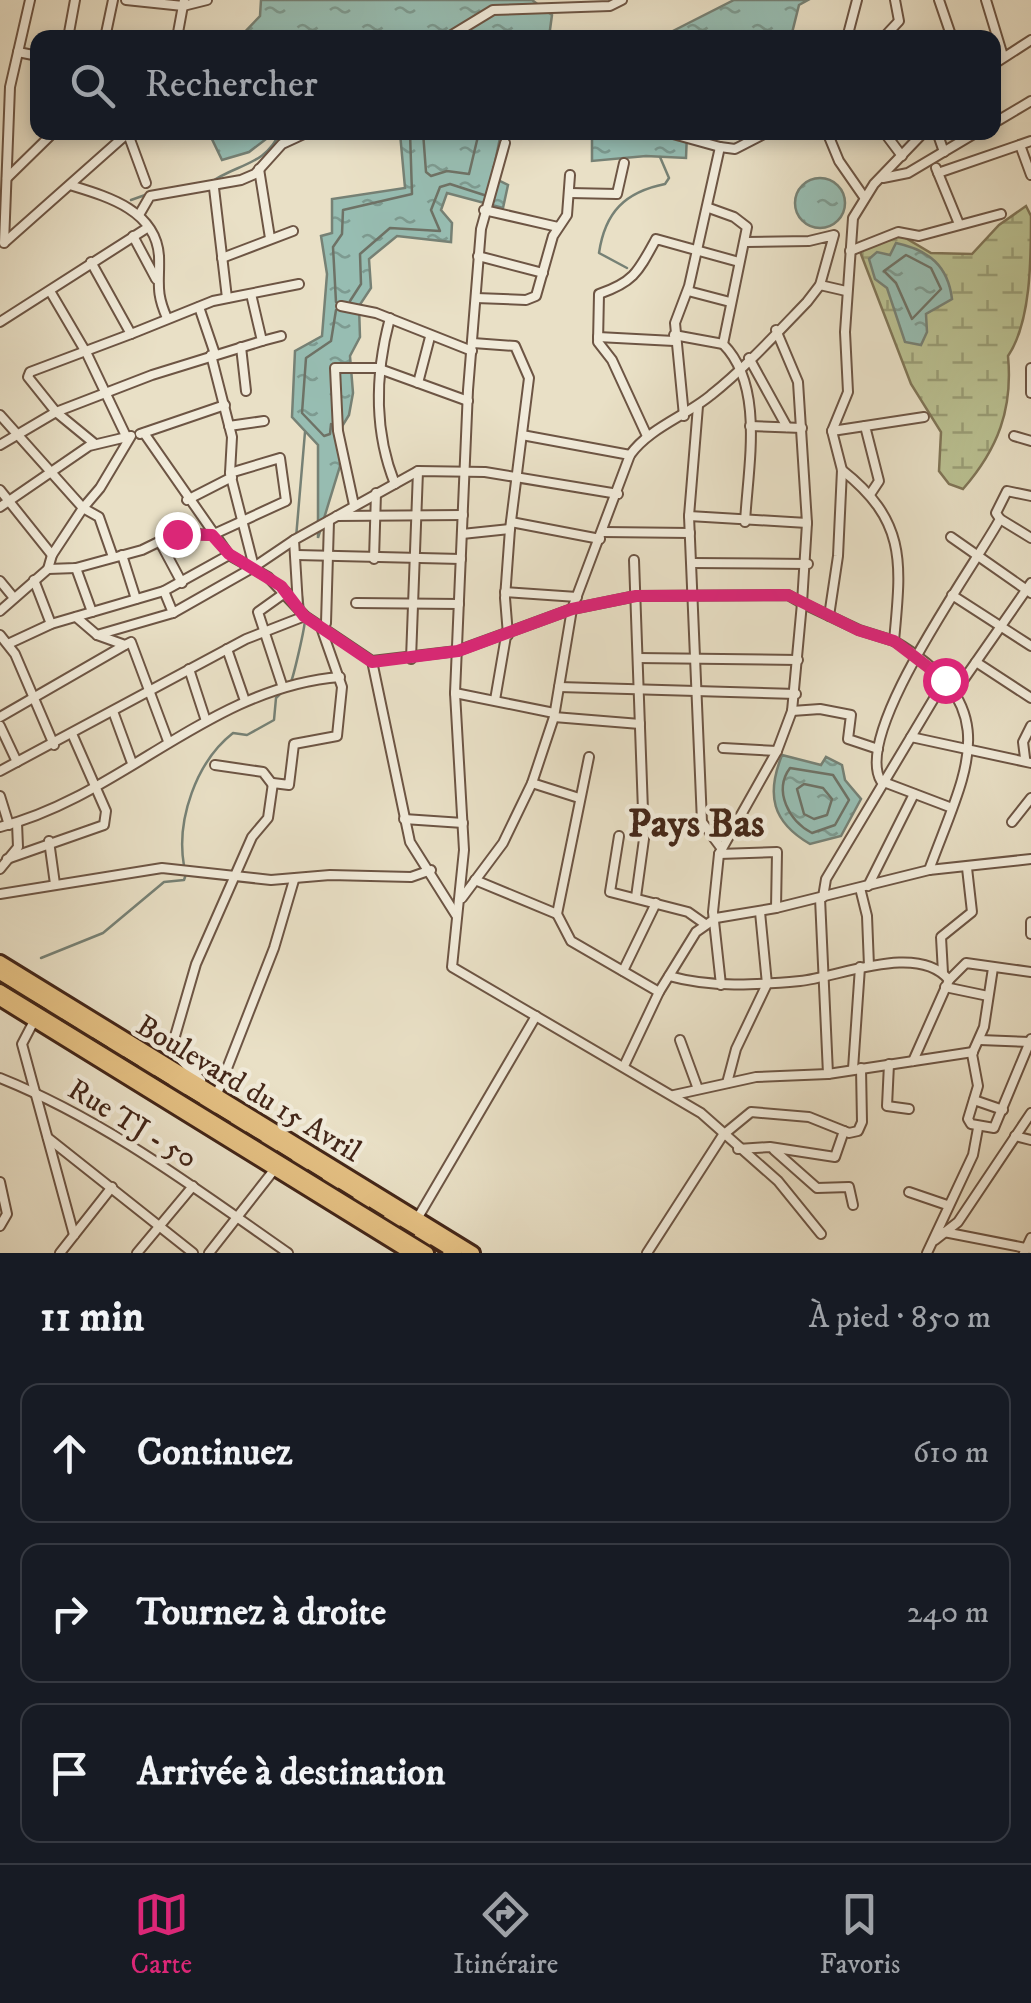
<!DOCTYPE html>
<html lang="fr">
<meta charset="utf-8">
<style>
:root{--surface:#171b24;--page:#20242c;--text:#f1f3f6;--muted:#9ea1a6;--line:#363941;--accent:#db2777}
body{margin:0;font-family:"IM FELL DW Pica",serif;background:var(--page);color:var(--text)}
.stop{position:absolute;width:30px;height:30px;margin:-22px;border:8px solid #db2777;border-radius:50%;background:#fff}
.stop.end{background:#db2777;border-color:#fff;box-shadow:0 2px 10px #0008}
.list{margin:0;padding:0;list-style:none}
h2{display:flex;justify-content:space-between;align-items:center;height:130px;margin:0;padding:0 40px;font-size:42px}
h2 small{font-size:32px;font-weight:400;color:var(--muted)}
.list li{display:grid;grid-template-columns:65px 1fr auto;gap:30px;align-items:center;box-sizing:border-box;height:140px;margin:0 20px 20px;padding:0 20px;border:2px solid var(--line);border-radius:20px}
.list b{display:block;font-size:38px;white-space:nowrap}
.list em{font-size:32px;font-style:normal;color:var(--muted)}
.icon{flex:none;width:55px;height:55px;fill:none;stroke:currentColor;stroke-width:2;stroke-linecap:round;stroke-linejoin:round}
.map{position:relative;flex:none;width:1031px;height:1253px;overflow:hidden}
.search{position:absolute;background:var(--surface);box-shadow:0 5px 15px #0003;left:30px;right:30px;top:30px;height:110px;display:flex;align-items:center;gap:25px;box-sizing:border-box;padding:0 35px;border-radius:20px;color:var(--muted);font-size:38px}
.sheet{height:610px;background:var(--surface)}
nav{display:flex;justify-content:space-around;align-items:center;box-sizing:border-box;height:140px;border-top:2px solid var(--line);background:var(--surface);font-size:28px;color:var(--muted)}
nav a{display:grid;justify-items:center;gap:5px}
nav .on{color:var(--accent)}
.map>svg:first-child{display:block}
.wetland{fill:url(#wetland-marsh);stroke:#7f7456;stroke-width:2.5}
.water{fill:url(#water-ripples);stroke:#768175;stroke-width:2.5}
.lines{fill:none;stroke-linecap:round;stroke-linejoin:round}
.shore{stroke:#6e7266;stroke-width:2.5}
.stream{stroke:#768175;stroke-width:2.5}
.minor-casing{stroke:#6d5544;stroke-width:12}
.primary-casing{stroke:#442719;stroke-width:18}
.trunk-casing{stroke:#442719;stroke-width:18}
.minor{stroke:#f1ebda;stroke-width:8}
.primary{stroke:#e4c083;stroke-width:12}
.trunk{stroke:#e4c083;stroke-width:12}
.rail{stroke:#442719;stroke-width:2.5;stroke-dasharray:18 18;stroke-linecap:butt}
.route{stroke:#db2777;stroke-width:12}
.labels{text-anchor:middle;stroke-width:9;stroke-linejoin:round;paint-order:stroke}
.street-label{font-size:30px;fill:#442719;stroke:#f1ebda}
.district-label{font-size:40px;font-weight:bold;fill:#442719;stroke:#f1ebda}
</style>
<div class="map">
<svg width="1031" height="1253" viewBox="0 0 1031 1253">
<defs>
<pattern id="wetland-marsh" width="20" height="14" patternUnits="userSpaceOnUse" patternTransform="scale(2.5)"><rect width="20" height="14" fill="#bac192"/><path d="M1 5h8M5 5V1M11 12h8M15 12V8" fill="none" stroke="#999d76"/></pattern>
<pattern id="water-ripples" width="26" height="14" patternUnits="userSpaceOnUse" patternTransform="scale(2.5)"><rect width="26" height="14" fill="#97bdb2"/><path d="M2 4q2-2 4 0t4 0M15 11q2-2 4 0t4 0" fill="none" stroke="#7d9a90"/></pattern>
</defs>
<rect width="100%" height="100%" fill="#e9e0c6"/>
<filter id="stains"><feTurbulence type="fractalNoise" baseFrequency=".002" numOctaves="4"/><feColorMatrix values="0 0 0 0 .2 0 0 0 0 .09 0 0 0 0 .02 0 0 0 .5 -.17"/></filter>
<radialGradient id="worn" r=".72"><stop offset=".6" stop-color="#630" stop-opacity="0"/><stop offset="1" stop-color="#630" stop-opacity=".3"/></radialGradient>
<path class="wetland" d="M1026,206L1031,216C1031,260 1031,322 1008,356C1013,409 998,449 963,489L949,484L939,471L941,432L911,384L859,249L897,233L931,253L972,254L999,225Z"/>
<g class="water">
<path d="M261,0H532L552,15L549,37L239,38L260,16Z"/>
<path d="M734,0H808L799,5L791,37H661Z"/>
<path d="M209,133H274L249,152L222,160Z"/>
<path d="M400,133H501L492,177L508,185L503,208L447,193L441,210L452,223L451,242L397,236L369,259L371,288L359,306L360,337L350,356L353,393L349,415L341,428L340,466L318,538V445L292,417L295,351L322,336L327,274L321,236L332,233V199L405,188Z"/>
<path d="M592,133H687L686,158L646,156L592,161Z"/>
<circle cx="820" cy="203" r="25"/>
<path d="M896,243C929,250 948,266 952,299L926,314L927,332L921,345L905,342L887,288L875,279L869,259L877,252L890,255Z"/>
<path d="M782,755L821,765L826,757L842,765L845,780L861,799L841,836L810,844C772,822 766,795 782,755Z"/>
</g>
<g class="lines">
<g class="shore">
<path d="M423,132L426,172L431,176L447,171L469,174L479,132"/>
<path d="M906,255L931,268L941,289L912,319L896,283L884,271Z"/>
<path d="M350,301L361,284L360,254L390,228L440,231L431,210L440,187L450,184L484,195"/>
<path d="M336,302L333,247L342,234L343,210L412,194L410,132"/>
<path d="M331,424L330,434L324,436L302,413L306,358L331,341L336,310"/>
<path d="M790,768L833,775L849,800L835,825L812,833C789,821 773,791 790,768Z"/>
<path d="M804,784L823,788L832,799L827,815L814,819L804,814L797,789Z"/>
</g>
<g class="stream">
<path d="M210,183C235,164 266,166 280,132"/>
<path d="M131,200L148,194"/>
<path d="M627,268L599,253C605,212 625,192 665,184L669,178L660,157"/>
<path d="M296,538L305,432"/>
<path d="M301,590L304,611"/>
<path d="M291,682C294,674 305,628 305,619"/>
<path d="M184,866C176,820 196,762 233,733L247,735L274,720L276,698L282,692"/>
<path d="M41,958L103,933L164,882L184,880L186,874"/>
</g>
<defs>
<g id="minor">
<path d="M126,0L183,6L207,0"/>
<path d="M939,0L952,38"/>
<path d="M986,0L1003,56"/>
<path d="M885,36L899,21L895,0"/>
<path d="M68,38L75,0"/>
<path d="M105,38L113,0"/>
<path d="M177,38L184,0"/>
<path d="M447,38L493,10L610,6L622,0"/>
<path d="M847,38L857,0"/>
<path d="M18,52L38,56"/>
<path d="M994,64L1031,40"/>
<path d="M994,123L1031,101"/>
<path d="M827,132L839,161L864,197"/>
<path d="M884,132L902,156"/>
<path d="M937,132L944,152"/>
<path d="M128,134L146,183"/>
<path d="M673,134L720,147"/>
<path d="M505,143L481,229L468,390L455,693L464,850L452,967L701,1113L778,1181L821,1234"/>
<path d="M1020,145L1031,175"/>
<path d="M936,168L959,224"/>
<path d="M259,169L270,238"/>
<path d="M938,173L1031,141"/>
<path d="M7,178L54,132"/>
<path d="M883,178L908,173L977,132"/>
<path d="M73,186C109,197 156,211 159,256C160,283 155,291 167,318"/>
<path d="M214,188L227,298"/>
<path d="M570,193L617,194L624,163"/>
<path d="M709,208L734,217L747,227L723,344C765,386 748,466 745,522"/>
<path d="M484,210L558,227"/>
<path d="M139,215L150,196L241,180L255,174L282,144L308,132"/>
<path d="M133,236L156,279"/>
<path d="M5,242L129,132"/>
<path d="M4,243L10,87L30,0"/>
<path d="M850,251L898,232L919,236L1001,214"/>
<path d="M478,256L543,273"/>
<path d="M222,258L293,231"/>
<path d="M91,262L131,334L30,372L28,377L56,412L95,444"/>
<path d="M820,285L846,291"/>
<path d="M50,291L87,354L126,436"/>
<path d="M688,291L730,302"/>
<path d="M476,298L526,300L536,296L553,236L567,215L570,175"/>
<path d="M341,306L376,313L472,351"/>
<path d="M199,307L215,354"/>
<path d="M390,318C375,374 373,429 395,484"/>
<path d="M0,322L147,228"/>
<path d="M131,334L213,301L299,284"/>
<path d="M674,335L723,344"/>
<path d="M598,337L674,341"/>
<path d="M262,341L281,336"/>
<path d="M473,343L515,346L529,378L510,529L505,598L508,635"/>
<path d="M241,347L246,391"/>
<path d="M749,358L787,427"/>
<path d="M1031,368V393"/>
<path d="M418,383L430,337"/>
<path d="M698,406L689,516L702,822L722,849"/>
<path d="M0,415L83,508L52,555L48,569"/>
<path d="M684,416L675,323L689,286L720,147L735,149L768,132"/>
<path d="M229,426L264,421"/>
<path d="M750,426L802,428"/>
<path d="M832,431L865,426"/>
<path d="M144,433L229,555L268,577L305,616L372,661L457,651L572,609L636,596L788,595L802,603L807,523"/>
<path d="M140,434L225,405"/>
<path d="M522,435L630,455"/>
<path d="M647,436L612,360L598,342L599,294C634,282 638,272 656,239L739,262"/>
<path d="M1014,436L1031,441"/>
<path d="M0,445L56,412L152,375L262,341L251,294"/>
<path d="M842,470C908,522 901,564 894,641C1008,708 966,769 929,870"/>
<path d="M0,490L52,555"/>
<path d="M871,493L879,481L865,426L924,417"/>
<path d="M187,500L232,477"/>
<path d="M354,505L338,431L335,368H377L468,401"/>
<path d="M0,507L89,446L131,436L100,488L83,508L99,517L113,557"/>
<path d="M337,516L463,515"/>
<path d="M689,516L807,523L798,382L776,330"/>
<path d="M1000,519L1031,538"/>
<path d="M511,522L600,539"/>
<path d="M603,532L690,533"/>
<path d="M462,534L510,529"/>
<path d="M951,537L1031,593"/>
<path d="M160,542L182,583"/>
<path d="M122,555L136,599"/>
<path d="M297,555L461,559"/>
<path d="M374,559L376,493"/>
<path d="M634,560L644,839L636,897"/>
<path d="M692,563L808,564"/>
<path d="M254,567L294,540"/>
<path d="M76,568L92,612"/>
<path d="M34,580L51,624"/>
<path d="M0,581L14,598"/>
<path d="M164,591L173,613L254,567L230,473L232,437L211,355"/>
<path d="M505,592L577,597"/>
<path d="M952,595L1031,646"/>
<path d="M356,603L459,604"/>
<path d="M298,606L294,540L418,471L485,472L618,494"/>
<path d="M0,611L48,569L76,568L142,550L177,533L212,535L286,501L280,458L230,473"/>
<path d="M829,616L838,556L842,470L832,431L848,392L845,332L853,218L874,184L924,132"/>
<path d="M76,617L97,635L125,645L131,642L168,741"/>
<path d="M0,635L15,654L54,745"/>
<path d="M97,635L173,613"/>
<path d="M8,644L51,624L164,591L229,555"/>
<path d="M227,649L245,701"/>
<path d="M638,658L798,660"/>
<path d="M411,659L418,471"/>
<path d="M372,661L410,842L456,915"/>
<path d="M976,662L1031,698"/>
<path d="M189,669L206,721"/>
<path d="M282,685L258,612L286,592"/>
<path d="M559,687L796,694"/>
<path d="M955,692L1031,583"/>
<path d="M455,693L554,713"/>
<path d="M495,700L506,636"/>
<path d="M792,711L820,709L851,715L848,739L878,749"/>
<path d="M114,714L132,763"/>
<path d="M0,717L125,645"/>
<path d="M554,717L640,724"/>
<path d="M0,726L17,762"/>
<path d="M911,737L945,680"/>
<path d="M723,748L777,751"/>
<path d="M589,757L557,914L571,941L659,992"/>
<path d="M1025,758L1023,742L1031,726"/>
<path d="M215,765L263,772L273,785"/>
<path d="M0,771L246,639L305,616"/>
<path d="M532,783L579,798"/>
<path d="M0,796L9,825"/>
<path d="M952,808L881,781C852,733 974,567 1000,519L996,513L1007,491L1031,496"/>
<path d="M404,819L463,823"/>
<path d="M1012,822L1031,798"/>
<path d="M0,827C122,796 210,687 340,677"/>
<path d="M619,836L610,892L688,912L705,924"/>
<path d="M49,841L55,884"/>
<path d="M719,854L777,852L776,908"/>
<path d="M7,859L104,825L106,811L73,736"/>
<path d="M0,869L18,847L17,823"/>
<path d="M475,880L557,914"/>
<path d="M868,886L914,794"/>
<path d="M860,888L867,916L869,966"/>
<path d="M0,894L162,868L271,880L330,875L411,877L431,870"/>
<path d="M823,897L826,879L911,737L1031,763"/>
<path d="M462,898L503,843L532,783L554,717L572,609L630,455C649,428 686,416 711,395C745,368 777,333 807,302L820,285L834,235L809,241L746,242"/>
<path d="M820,898L828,1074"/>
<path d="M1031,922V934"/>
<path d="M993,968L984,1027L972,1054L978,1086L968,1119L971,1124L994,1128L1031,1039"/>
<path d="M623,971L656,903"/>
<path d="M943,973L941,937L972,912L967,868"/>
<path d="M669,976C712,988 756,985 800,981C839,977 918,942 949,980"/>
<path d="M721,985L713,912L719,854L777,751L792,711L802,603L859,630L894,641"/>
<path d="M945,987L988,996"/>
<path d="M34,1021L22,1044L74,1235"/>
<path d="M680,1040L698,1089"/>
<path d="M980,1040L1030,1042"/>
<path d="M913,1061L949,980L966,963L1031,972"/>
<path d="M889,1064L887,1106L909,1109"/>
<path d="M624,1066L659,992L696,932L716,918L776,908L929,870L1031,859"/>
<path d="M853,1069L860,967"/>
<path d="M0,1078C105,1120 196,1189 288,1253"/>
<path d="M201,1080L181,1060L173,1043L196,964L252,837L268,818L273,783L289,785L294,744L337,736L342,687L322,630L326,623L329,521"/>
<path d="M727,1083L736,1049L767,984L760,912"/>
<path d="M217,1094L274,948L294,880"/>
<path d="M674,1095L756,1077L828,1074L973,1052"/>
<path d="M974,1100L1003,1110"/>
<path d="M1015,1136L1031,1140"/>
<path d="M48,1138L193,1253"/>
<path d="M738,1149L770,1147L835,1157L844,1131"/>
<path d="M774,1150L817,1188L849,1187L853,1205"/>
<path d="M0,1182L7,1214L0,1226"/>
<path d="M909,1192L947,1205"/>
<path d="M417,1219L536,1016"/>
<path d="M944,1232L1031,1249"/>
<path d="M935,1240L958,1222L1031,1113"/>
<path d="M60,1253L112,1187"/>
<path d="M137,1253L193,1186"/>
<path d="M209,1253L274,1170"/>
<path d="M647,1253L723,1135L751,1112L809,1117L849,1133L858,1131L862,1122L861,1068"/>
<path d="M927,1253L973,1155L978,1128"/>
<path d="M1024,1253L1031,1238"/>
</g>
<g id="primary">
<path d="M0,962L473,1253"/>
<path d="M0,999L411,1253"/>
</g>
<g id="trunk">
<path d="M0,973L455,1253"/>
<path d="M0,991L427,1253"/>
</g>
</defs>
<use href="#minor" class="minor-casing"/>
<use href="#primary" class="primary-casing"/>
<use href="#trunk" class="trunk-casing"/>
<use href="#minor" class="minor"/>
<use href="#primary" class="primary"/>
<use href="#trunk" class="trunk"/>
<path class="rail" d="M0,982L443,1253"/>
</g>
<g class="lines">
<path class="route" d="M177,534L212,535L229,554L281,586L304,616L372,662L458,651L572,609L636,596L788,595L858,630L894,641L945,680"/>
</g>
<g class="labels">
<g class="street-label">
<text transform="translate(249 1088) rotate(31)" y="10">Boulevard du 15 Avril</text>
<text transform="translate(133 1123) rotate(31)" y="10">Rue TJ - 50</text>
</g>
<g class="district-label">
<text x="696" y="836">Pays Bas</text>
</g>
</g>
<rect width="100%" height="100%" filter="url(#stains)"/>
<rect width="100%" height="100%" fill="url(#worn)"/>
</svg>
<div class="stop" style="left:945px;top:680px"></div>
<div class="stop end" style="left:177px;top:534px"></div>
<div class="search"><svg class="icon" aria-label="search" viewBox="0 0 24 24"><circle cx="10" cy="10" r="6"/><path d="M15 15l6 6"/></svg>Rechercher</div>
</div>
<section class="sheet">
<h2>11 min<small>À pied · 850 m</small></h2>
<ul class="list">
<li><svg class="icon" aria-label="ahead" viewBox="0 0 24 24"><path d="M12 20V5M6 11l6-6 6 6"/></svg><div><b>Continuez</b></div><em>610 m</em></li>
<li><svg class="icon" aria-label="right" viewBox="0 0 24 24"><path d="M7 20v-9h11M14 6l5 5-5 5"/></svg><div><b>Tournez à droite</b></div><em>240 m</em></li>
<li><svg class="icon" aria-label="arrive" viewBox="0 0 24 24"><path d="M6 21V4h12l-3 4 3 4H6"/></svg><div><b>Arrivée à destination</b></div></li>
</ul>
</section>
<nav>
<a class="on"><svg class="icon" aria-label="map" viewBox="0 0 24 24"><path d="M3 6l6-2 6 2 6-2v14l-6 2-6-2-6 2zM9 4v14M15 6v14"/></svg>Carte</a>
<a><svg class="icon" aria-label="directions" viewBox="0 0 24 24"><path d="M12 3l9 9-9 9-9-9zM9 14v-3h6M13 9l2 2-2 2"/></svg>Itinéraire</a>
<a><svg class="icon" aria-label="saved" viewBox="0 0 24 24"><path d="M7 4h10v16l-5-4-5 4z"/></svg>Favoris</a>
</nav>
